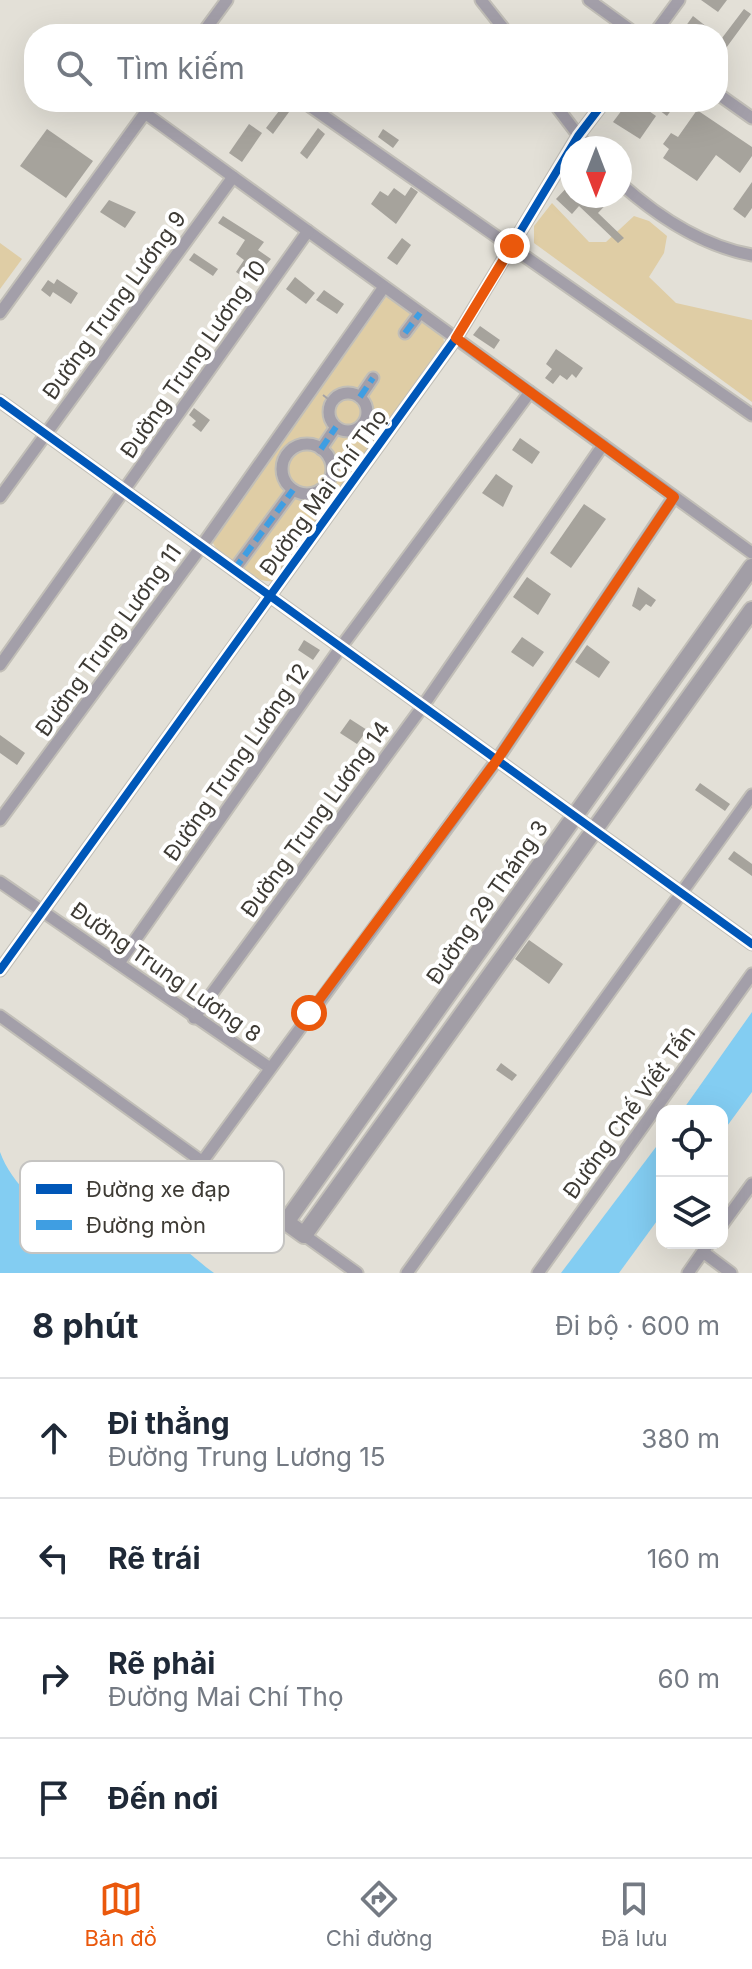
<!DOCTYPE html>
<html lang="vi">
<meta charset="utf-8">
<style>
:root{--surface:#fff;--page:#f2f2f3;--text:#1f2937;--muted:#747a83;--line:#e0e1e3;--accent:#ea580c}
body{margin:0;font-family:Inter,sans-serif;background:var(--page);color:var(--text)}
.controls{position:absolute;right:24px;bottom:24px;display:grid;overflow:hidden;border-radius:16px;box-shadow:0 8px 32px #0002}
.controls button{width:72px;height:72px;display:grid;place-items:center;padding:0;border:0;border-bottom:2px solid var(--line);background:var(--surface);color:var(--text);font:40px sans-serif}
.compass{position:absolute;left:560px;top:136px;width:72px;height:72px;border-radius:50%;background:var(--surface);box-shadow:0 8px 32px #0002;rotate:180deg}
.stop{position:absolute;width:24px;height:24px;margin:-18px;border:6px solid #ea580c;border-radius:50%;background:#fff}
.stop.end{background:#ea580c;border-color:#fff;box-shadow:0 2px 8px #0008}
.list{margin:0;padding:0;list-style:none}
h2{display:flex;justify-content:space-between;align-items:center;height:104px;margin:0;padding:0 32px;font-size:34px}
h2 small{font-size:26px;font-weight:400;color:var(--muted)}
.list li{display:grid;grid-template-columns:52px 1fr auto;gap:24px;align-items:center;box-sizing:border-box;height:120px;padding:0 32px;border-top:2px solid var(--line)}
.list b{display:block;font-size:30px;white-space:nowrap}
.list p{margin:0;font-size:26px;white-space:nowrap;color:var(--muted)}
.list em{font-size:26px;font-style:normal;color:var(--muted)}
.icon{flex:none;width:44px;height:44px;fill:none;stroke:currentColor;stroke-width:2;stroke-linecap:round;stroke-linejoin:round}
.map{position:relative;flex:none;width:752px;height:1273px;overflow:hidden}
.search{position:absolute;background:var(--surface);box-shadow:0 8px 32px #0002;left:24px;right:24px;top:24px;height:88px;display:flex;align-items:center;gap:20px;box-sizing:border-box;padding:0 28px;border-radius:32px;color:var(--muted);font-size:30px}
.sheet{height:584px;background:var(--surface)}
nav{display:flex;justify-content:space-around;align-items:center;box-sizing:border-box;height:112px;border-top:2px solid var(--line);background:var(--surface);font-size:22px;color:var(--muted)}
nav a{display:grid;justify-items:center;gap:4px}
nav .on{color:var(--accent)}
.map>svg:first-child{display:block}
.green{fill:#dfcda5}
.water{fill:#83cdf2}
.building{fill:#a6a39c}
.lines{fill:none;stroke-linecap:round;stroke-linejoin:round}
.street-casing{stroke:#c1beb7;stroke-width:15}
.secondary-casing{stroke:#c1beb7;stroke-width:20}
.path{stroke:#a5a2a5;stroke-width:2;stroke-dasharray:6 4;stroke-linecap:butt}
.street{stroke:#a39fa9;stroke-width:11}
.secondary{stroke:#a29ea6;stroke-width:16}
.quiet{stroke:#3f9ee2;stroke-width:6;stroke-dasharray:12 6;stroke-linecap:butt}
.cycleway-casing{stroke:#fff;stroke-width:13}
.cycleway{stroke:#0057b8;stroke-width:8}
.route{stroke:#ea580c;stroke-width:10}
.labels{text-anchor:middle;stroke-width:8;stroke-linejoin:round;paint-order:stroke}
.street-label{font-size:22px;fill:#3e3b35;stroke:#fff}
.key{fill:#fff;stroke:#c5c4c2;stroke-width:2}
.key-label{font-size:22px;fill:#3e3b35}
</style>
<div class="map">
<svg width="752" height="1273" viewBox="0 0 752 1273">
<rect width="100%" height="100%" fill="#e3e0d7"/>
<g class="green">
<path d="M552,203L589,242H606L634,216L649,221L667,236L664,253L649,277L676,303L752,320V402L534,243V226Z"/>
<path d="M0,243L22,259L0,289Z"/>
<path d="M386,297L394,298L443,335L444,342L277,577L273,581C255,584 218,557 212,541Z"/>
</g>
<g class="water">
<path d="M752,1012V1092L722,1133V1111H682Z"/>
<path d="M662,1139V1214L619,1273H561Z"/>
<path d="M0,1152C11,1183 45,1217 80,1223C104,1227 130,1219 154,1228C172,1236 197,1261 214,1273H0Z"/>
</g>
<g class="building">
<path d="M701,0H727L718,12Z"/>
<path d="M744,9L751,14L718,59V34L722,38Z"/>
<path d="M693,16L707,27L702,34H680Z"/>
<path d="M628,102H636L656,116L640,139L613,122Z"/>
<path d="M648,102H677L667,116Z"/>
<path d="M282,107L289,112L273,134L266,128Z"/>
<path d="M697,110L752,147V156L740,173L716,155L697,181L663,158L669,149L663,144L671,133L678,137Z"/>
<path d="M249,124L262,133L242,162L229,153Z"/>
<path d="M318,128L325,134L307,159L300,153Z"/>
<path d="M47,129L93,161L66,198L20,166Z"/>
<path d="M383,129L399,140L393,148L378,137Z"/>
<path d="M572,182V196H614L598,213L624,238L618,243L579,206L572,214L556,199Z"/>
<path d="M752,182V208L745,218L733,209Z"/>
<path d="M411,187L418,192L396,224L371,204L380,191L388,196L394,188L405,196Z"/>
<path d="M109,200L136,212L125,228L100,212Z"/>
<path d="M223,216L264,242L258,250L271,259L251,282L236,272L244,260L236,254L245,240L218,223Z"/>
<path d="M402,238L411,245L397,265L387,258Z"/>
<path d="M194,253L218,269L213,276L189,260Z"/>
<path d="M295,277L315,293L306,304L286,289Z"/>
<path d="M57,279L78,293L71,304L53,292L50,297L41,290L48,280L54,284Z"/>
<path d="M324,290L344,304L337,314L316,300Z"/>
<path d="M480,326L500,340L494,349L473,335Z"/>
<path d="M556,349L583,368L576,378L572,374L567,380L560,375L553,384L545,378L552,369L546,364Z"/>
<path d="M194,408L210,420L201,432L192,425L196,421L189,415Z"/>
<path d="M520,438L540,452L532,464L512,450Z"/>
<path d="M496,474L513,486L503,507L482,493Z"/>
<path d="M584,504L606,519L571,568L550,553Z"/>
<path d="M527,577L551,594L538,615L513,597Z"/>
<path d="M638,587L656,600L651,607L646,604L640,611L632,606Z"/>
<path d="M522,637L544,652L533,667L511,652Z"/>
<path d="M304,640L320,650L313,660L298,650Z"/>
<path d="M587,645L610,662L599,678L575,662Z"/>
<path d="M350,719L367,730L357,744L340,733Z"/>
<path d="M0,735L25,753L17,765L0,753Z"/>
<path d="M700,783L730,804L725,811L695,790Z"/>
<path d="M734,851L752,864V876L728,859Z"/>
<path d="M529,940L563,964L549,984L515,959Z"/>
<path d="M152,957L165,966L160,973L147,964Z"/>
<path d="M501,1063L517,1075L512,1081L496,1070Z"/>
</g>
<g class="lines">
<defs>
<g id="street">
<path d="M481,0L508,34"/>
<path d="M589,0L636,34"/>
<path d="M202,34L227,0"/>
<path d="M654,34L679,0"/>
<path d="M718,94L752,118"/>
<path d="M304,102L752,415"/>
<path d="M553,102L588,148"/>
<path d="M145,113L752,553"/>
<path d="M620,183C657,216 702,246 752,255"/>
<path d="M0,313L153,102"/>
<path d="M405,333L420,313"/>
<circle cx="348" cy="412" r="19"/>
<path d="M360,397L373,378"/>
<path d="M0,401L752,944"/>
<circle cx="307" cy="469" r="25"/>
<path d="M321,449L336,427"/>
<path d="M0,497L233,177"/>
<path d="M234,570L293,490"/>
<path d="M0,665L308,231"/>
<path d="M0,820L201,547L384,287"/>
<path d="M0,882L270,1068"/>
<path d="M119,963L341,647L530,392"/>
<path d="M0,970L456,338L578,136L604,102"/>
<path d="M0,1016L286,1222"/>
<path d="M194,1018L423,706L603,445"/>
<path d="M202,1162L497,760L674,497"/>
<path d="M722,1225L752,1184"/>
<path d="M304,1235L357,1273"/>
<path d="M703,1252L731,1273"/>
<path d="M407,1273L752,795"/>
<path d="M538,1273L752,974"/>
<path d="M688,1273L709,1243"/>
</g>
<path id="secondary" d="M752,567L286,1222L304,1235L752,610"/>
</defs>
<use href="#street" class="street-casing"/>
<use href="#secondary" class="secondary-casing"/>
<g class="path">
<path d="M323,395L332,402"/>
<path d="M363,424L376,432"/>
</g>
<use href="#street" class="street"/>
<use href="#secondary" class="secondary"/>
<g class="quiet">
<path d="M405,333L420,313"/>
<path d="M360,397L373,378"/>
<path d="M321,449L336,427"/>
<path d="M234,570L293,490"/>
</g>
<defs>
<g id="cycleway">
<path d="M0,401L752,944"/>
<path d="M0,970L456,338L578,136L604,102"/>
</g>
</defs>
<use href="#cycleway" class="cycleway-casing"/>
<use href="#cycleway" class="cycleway"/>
</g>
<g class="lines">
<path class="route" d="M309,1013L497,760L674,497L456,338L512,246"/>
</g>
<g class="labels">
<g class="street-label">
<text transform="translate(114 305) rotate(-54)" y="8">Đường Trung Lương 9</text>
<text transform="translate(193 359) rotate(-55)" y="8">Đường Trung Lương 10</text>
<text transform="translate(323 492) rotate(-54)" y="8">Đường Mai Chí Thọ</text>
<text transform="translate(108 640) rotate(-54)" y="8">Đường Trung Lương 11</text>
<text transform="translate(236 762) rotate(-55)" y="8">Đường Trung Lương 12</text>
<text transform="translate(315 819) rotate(-54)" y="8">Đường Trung Lương 14</text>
<text transform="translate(487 902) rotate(-55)" y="8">Đường 29 Tháng 3</text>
<text transform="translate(166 972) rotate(35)" y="8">Đường Trung Lương 8</text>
<text transform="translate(629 1112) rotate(-54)" y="8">Đường Chế Viết Tấn</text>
</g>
</g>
<rect x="20" y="1161" width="264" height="92" rx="12" class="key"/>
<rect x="36" y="1184" width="36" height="10" fill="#0057b8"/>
<rect x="36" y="1220" width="36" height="10" fill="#3f9ee2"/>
<g class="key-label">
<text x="86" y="1197">Đường xe đạp</text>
<text x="86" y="1233">Đường mòn</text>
</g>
</svg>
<div class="controls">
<button><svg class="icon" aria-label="locate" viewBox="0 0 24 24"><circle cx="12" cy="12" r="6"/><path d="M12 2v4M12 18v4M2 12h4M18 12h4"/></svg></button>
<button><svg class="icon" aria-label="layers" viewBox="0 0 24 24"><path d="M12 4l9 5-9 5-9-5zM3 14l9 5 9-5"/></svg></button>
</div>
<svg class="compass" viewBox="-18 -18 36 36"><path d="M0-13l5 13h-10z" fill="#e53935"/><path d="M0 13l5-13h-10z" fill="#747a83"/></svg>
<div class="stop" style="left:309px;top:1013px"></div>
<div class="stop end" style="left:512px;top:246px"></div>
<div class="search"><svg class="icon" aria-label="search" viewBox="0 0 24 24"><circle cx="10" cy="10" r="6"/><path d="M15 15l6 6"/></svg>Tìm kiếm</div>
</div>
<section class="sheet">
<h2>8 phút<small>Đi bộ · 600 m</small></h2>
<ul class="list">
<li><svg class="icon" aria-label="ahead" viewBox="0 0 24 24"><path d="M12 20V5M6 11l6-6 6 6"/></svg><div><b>Đi thẳng</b><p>Đường Trung Lương 15</p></div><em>380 m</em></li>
<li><svg class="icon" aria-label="left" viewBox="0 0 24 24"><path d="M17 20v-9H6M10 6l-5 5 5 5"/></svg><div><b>Rẽ trái</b></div><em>160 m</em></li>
<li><svg class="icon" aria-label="right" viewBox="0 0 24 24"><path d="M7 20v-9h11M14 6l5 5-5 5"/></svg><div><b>Rẽ phải</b><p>Đường Mai Chí Thọ</p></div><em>60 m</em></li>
<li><svg class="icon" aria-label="arrive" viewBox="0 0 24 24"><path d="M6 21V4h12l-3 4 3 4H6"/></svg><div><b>Đến nơi</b></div></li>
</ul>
</section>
<nav>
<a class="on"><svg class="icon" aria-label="map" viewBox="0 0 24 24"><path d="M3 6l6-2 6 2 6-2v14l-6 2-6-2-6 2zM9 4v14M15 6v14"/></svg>Bản đồ</a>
<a><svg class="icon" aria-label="directions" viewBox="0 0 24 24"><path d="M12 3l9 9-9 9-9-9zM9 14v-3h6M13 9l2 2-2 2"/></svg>Chỉ đường</a>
<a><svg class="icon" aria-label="saved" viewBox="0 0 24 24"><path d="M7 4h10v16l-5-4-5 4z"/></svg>Đã lưu</a>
</nav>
